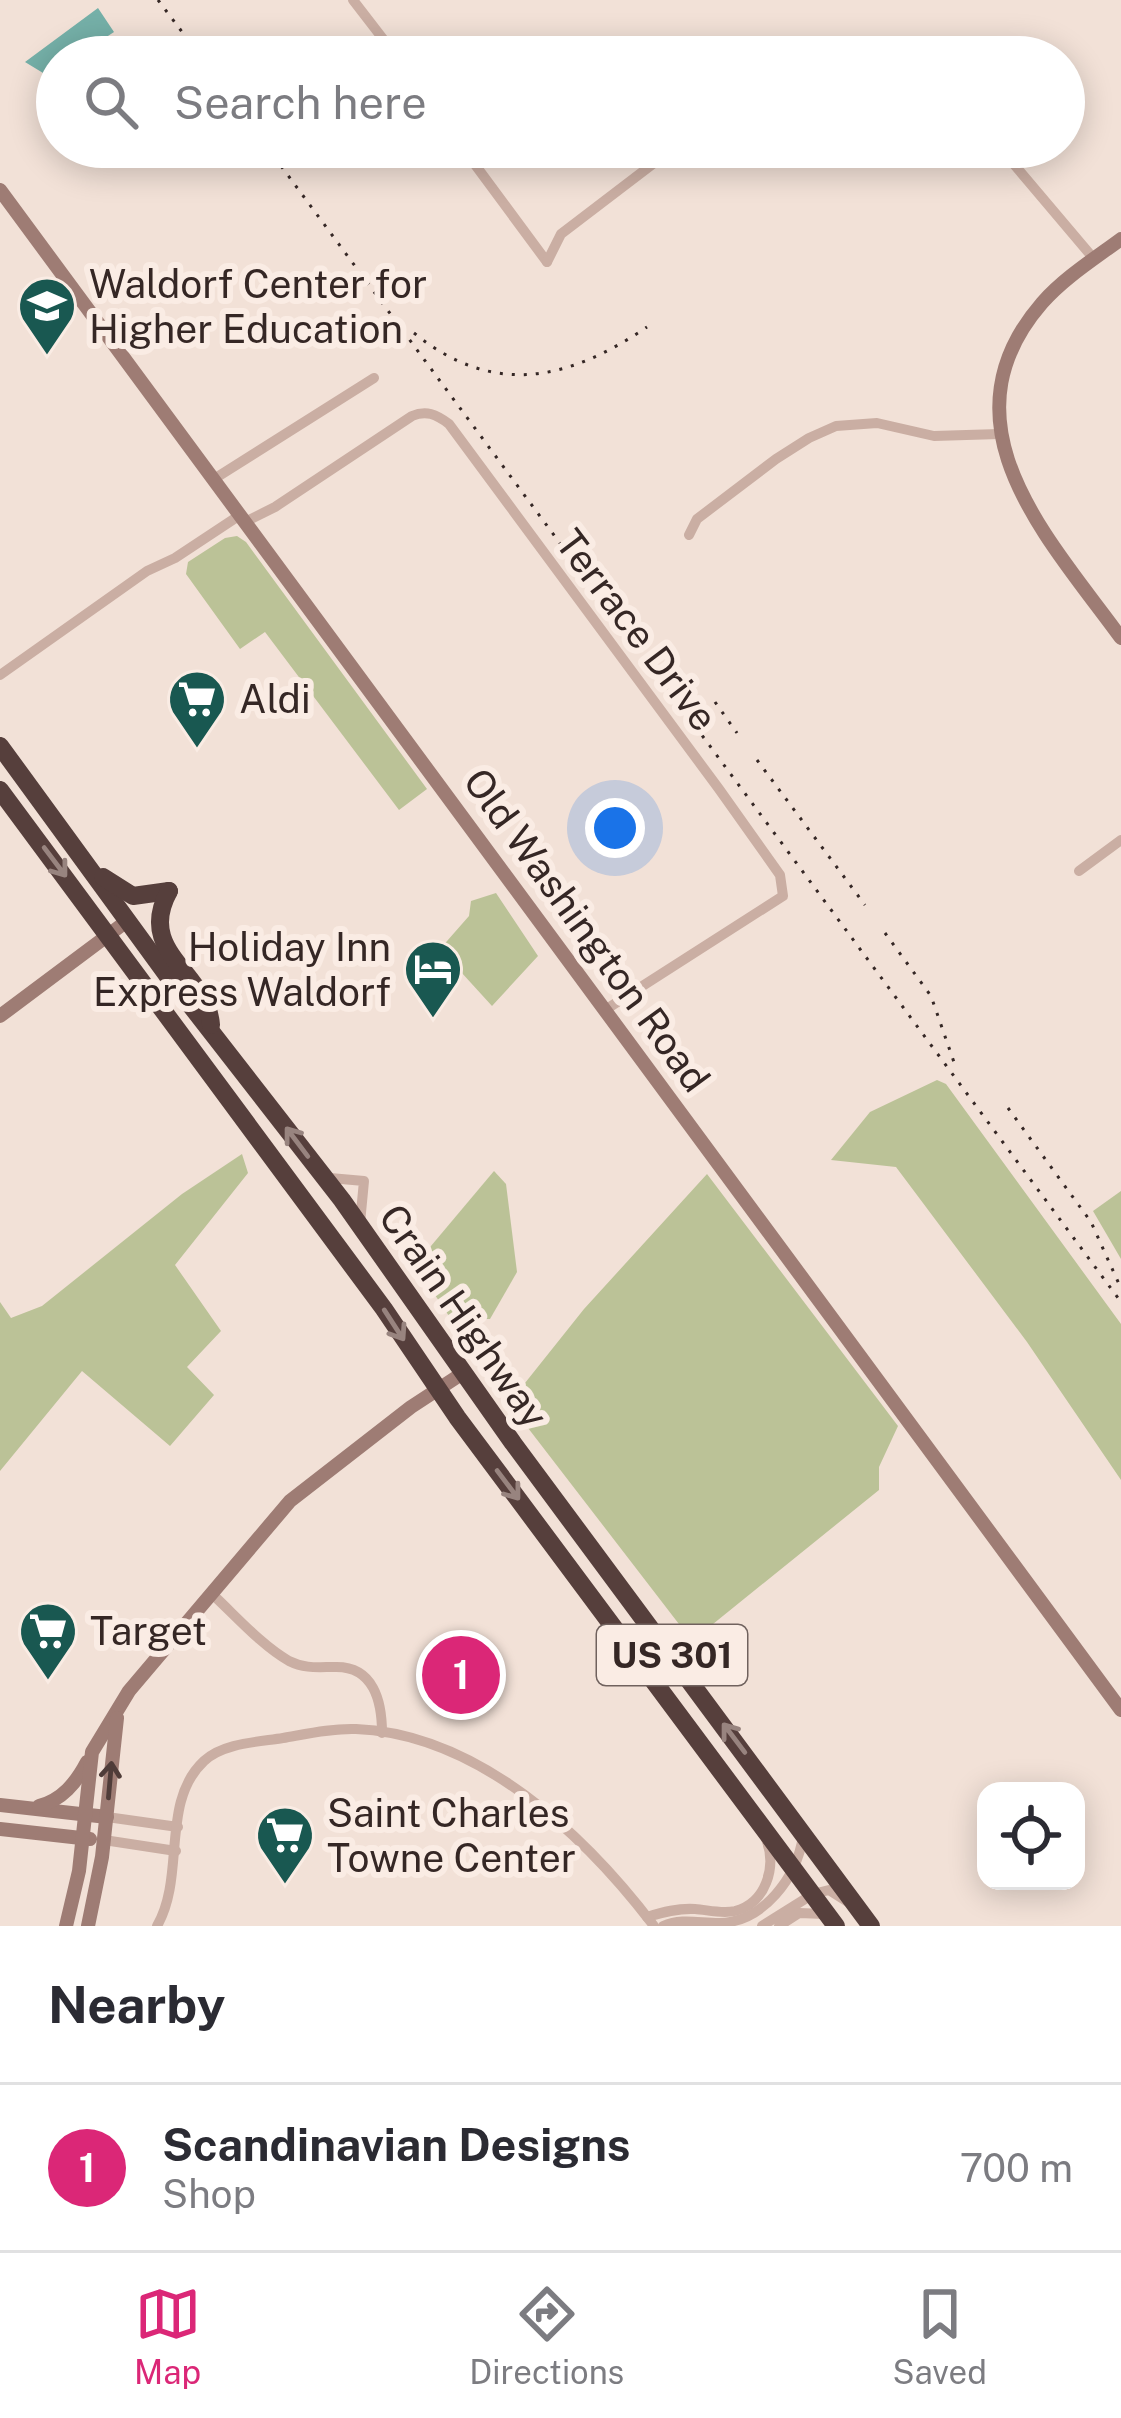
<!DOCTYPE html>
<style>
:root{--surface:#fff;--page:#f2f2f3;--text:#2b2b33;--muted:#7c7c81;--line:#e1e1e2;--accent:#db2777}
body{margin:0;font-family:"Public Sans",sans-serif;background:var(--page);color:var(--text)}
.controls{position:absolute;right:36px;bottom:36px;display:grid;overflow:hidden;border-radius:24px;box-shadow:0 6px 30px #0003}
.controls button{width:108px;height:108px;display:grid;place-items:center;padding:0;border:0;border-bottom:3px solid var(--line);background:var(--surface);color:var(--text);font:60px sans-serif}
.you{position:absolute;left:615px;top:828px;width:42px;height:42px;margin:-30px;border:9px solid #fff;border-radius:50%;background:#1a73e8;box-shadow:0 0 0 18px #1a73e833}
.badge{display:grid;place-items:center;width:78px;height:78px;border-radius:50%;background:var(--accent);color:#fff;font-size:39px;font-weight:700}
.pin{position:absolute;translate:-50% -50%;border:6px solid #fff;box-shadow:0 3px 12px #0006}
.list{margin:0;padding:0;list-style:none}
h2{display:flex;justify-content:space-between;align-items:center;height:156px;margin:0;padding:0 48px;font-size:51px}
h2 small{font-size:39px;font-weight:400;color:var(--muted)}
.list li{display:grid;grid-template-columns:78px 1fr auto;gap:36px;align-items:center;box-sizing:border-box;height:168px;padding:0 48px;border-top:3px solid var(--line)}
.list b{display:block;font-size:45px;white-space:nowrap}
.list p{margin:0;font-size:39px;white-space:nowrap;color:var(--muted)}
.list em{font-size:39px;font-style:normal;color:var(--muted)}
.icon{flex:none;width:66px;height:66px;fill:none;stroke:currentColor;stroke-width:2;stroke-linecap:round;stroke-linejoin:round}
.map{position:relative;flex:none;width:1121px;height:1926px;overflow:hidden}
.search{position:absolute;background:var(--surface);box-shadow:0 6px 30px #0003;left:36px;right:36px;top:36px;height:132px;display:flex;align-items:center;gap:30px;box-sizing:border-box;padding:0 42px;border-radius:66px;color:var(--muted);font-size:45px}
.sheet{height:324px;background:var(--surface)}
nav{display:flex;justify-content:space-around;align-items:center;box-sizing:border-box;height:168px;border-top:3px solid var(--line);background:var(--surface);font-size:33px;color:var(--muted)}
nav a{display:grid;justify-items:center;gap:6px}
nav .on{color:var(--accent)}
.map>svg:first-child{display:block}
.green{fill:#bbc297}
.water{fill:#75b0a8}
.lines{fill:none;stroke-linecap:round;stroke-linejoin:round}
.street{stroke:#caaea3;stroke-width:10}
.secondary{stroke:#9e7c74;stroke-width:14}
.highway{stroke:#563f3c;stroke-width:18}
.rail{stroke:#352725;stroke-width:3;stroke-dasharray:3 9;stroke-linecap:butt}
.oneway{stroke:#98847f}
.oneway2{stroke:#4f3c39}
.labels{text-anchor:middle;stroke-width:12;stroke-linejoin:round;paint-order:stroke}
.shield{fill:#faece4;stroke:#70625e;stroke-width:3}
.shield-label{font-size:36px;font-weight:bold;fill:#352725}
.poi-label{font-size:39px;fill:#352725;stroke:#faece4;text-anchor:start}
.street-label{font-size:39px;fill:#352725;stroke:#faece4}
</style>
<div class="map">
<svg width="1121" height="1926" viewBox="0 0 1121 1926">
<rect width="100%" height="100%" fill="#f2e1d7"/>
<g class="green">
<path d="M237,536L246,542L427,789L399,810L265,632L240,649L186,574L188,562L225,538Z"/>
<path d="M496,893L538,956L492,1006L440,949L469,916L471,901Z"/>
<path d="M937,1080L946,1084L1121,1324V1480L1027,1342L896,1167L831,1160L870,1112Z"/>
<path d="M242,1154L248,1173L175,1265L221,1331L187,1367L214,1395L170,1446L82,1371L0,1471V1302L11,1318L42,1306L182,1194Z"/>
<path d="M494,1171L506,1184L517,1272L490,1319H451L415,1265Z"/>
<path d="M707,1174L898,1426L879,1467V1490L692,1641L488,1376L494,1364L525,1383L584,1309Z"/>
<path d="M1121,1191V1259L1093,1211Z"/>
</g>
<path class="water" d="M98,8L114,32L76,57H57V69L48,76L25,62Z"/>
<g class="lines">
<g class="street">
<path d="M353,0L397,57"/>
<path d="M462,147L547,262"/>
<path d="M1012,162L1094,259"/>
<path d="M547,262L561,234L675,147"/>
<path d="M214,479L374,378"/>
<path d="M245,522L275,507L412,416C426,410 436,414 449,424L719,789L780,875L783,896L605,1010"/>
<path d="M689,535L697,519L776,459L809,438L836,426L877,423L934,436L999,434"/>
<path d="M0,675L147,571L175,558L240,515"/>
<path d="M1079,871L1121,840"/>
<path d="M330,1178L364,1181L360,1223"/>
<path d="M211,1593C235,1615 261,1645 289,1661C305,1669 318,1667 335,1667C374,1666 382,1702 382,1733"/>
<path d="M107,1817L178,1827"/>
<path d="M104,1840L176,1851"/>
<path d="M647,1917C663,1912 678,1908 695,1909C708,1910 722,1914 735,1911C766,1903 777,1867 766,1839"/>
<path d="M157,1926C186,1876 160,1802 204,1761C223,1743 258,1742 283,1738C306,1734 332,1728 356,1729C478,1734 584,1834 654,1926"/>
<path d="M663,1926C682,1918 698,1923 719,1923C764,1922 797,1877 803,1836"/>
<path d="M762,1926L813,1894L829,1890L848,1902"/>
<path d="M779,1926L799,1913L825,1914"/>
</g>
<g class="secondary">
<path d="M0,190L1121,1710"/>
<path d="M1121,239C1094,259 1064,278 1042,303C937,424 1049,539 1121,638"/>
<path d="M0,1016L127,921"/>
<path d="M0,1805L107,1817"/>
<path d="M39,1806C62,1800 76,1783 87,1762"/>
<path d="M0,1829L90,1839"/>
<path d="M66,1926L79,1871L92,1752L129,1691L290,1501L411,1407L463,1373"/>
<path d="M88,1926L102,1857L117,1718"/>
</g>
<g class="highway">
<path d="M0,746L167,975L342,1200L513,1443L871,1926"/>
<path d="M0,790L384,1309L457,1417L836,1926"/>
<path d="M103,877L133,896L169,891"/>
<path d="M169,891C135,953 207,971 211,1025"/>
</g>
<g class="rail">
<path d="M158,0L201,57"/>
<path d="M267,147L1121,1302"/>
<path d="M414,333C494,398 569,380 647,327"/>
<path d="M715,702L737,733"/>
<path d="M757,760L865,905"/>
<path d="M885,933L931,996L956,1068"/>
<path d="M1008,1108L1091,1222L1119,1284"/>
</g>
</g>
<defs><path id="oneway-shaft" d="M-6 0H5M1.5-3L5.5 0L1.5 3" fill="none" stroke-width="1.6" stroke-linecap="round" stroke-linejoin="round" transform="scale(3)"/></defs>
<g class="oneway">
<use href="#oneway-shaft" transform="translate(55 862) rotate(53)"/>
<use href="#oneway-shaft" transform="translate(297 1142) rotate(-127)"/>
<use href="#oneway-shaft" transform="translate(394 1325) rotate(57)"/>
<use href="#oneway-shaft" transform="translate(508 1485) rotate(53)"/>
<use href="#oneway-shaft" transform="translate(734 1738) rotate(-127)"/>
</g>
<use class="oneway2" href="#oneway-shaft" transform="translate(110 1780) rotate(-85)"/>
<defs>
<symbol id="school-pin" viewBox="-11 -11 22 30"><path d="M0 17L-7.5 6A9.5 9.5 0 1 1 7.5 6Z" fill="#195851" stroke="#faece4"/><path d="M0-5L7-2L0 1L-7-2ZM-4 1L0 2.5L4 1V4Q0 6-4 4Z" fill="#fff"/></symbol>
<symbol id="supermarket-pin" viewBox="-11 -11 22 30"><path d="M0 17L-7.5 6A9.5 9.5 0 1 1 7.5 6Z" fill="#195851" stroke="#faece4"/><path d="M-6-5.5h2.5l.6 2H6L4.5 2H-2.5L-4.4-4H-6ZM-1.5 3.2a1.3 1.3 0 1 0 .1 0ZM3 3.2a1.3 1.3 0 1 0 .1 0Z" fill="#fff"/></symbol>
<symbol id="hotel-pin" viewBox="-11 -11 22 30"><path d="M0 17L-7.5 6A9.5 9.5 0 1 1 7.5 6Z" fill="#195851" stroke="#faece4"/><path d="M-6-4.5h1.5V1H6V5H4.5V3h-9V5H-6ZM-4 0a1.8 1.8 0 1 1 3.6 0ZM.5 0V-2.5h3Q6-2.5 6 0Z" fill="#fff"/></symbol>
</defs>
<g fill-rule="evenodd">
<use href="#school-pin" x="14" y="273" width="66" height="90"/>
<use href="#supermarket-pin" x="164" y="666" width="66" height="90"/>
<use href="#hotel-pin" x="400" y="936" width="66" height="90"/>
<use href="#supermarket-pin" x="15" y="1598" width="66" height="90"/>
<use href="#supermarket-pin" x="252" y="1802" width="66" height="90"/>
</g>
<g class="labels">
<rect class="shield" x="597" y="1625" width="150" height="60" rx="9"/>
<g class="shield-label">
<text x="672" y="1668">US 301</text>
</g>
<g class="poi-label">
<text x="89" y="298">Waldorf Center for<tspan x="89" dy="45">Higher Education</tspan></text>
<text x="239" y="713">Aldi</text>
<text x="391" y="961" text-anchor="end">Holiday Inn<tspan x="391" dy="45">Express Waldorf</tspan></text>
<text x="90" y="1645">Target</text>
<text x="327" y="1827">Saint Charles<tspan x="327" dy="45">Towne Center</tspan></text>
</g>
<g class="street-label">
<text transform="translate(637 630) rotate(53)" y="14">Terrace Drive</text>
<text transform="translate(587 930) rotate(54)" y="14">Old Washington Road</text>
<text transform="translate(464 1316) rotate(55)" y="14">Crain Highway</text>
</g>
</g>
</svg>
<div class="controls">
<button><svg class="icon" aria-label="locate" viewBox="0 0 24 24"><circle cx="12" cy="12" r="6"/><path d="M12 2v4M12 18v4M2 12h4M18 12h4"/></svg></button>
</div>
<div class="you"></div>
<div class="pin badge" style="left:461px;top:1675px">1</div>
<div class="search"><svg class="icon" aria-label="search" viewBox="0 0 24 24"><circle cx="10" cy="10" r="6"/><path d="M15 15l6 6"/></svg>Search here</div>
</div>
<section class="sheet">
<h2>Nearby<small></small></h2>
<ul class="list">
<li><span class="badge">1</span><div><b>Scandinavian Designs</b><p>Shop</p></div><em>700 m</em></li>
</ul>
</section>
<nav>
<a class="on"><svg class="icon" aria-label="map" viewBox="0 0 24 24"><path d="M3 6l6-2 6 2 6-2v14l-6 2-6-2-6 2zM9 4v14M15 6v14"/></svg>Map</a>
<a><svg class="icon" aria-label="directions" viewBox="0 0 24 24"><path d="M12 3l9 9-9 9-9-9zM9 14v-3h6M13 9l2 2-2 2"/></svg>Directions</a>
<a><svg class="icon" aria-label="saved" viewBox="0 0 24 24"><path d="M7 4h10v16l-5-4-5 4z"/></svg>Saved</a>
</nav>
